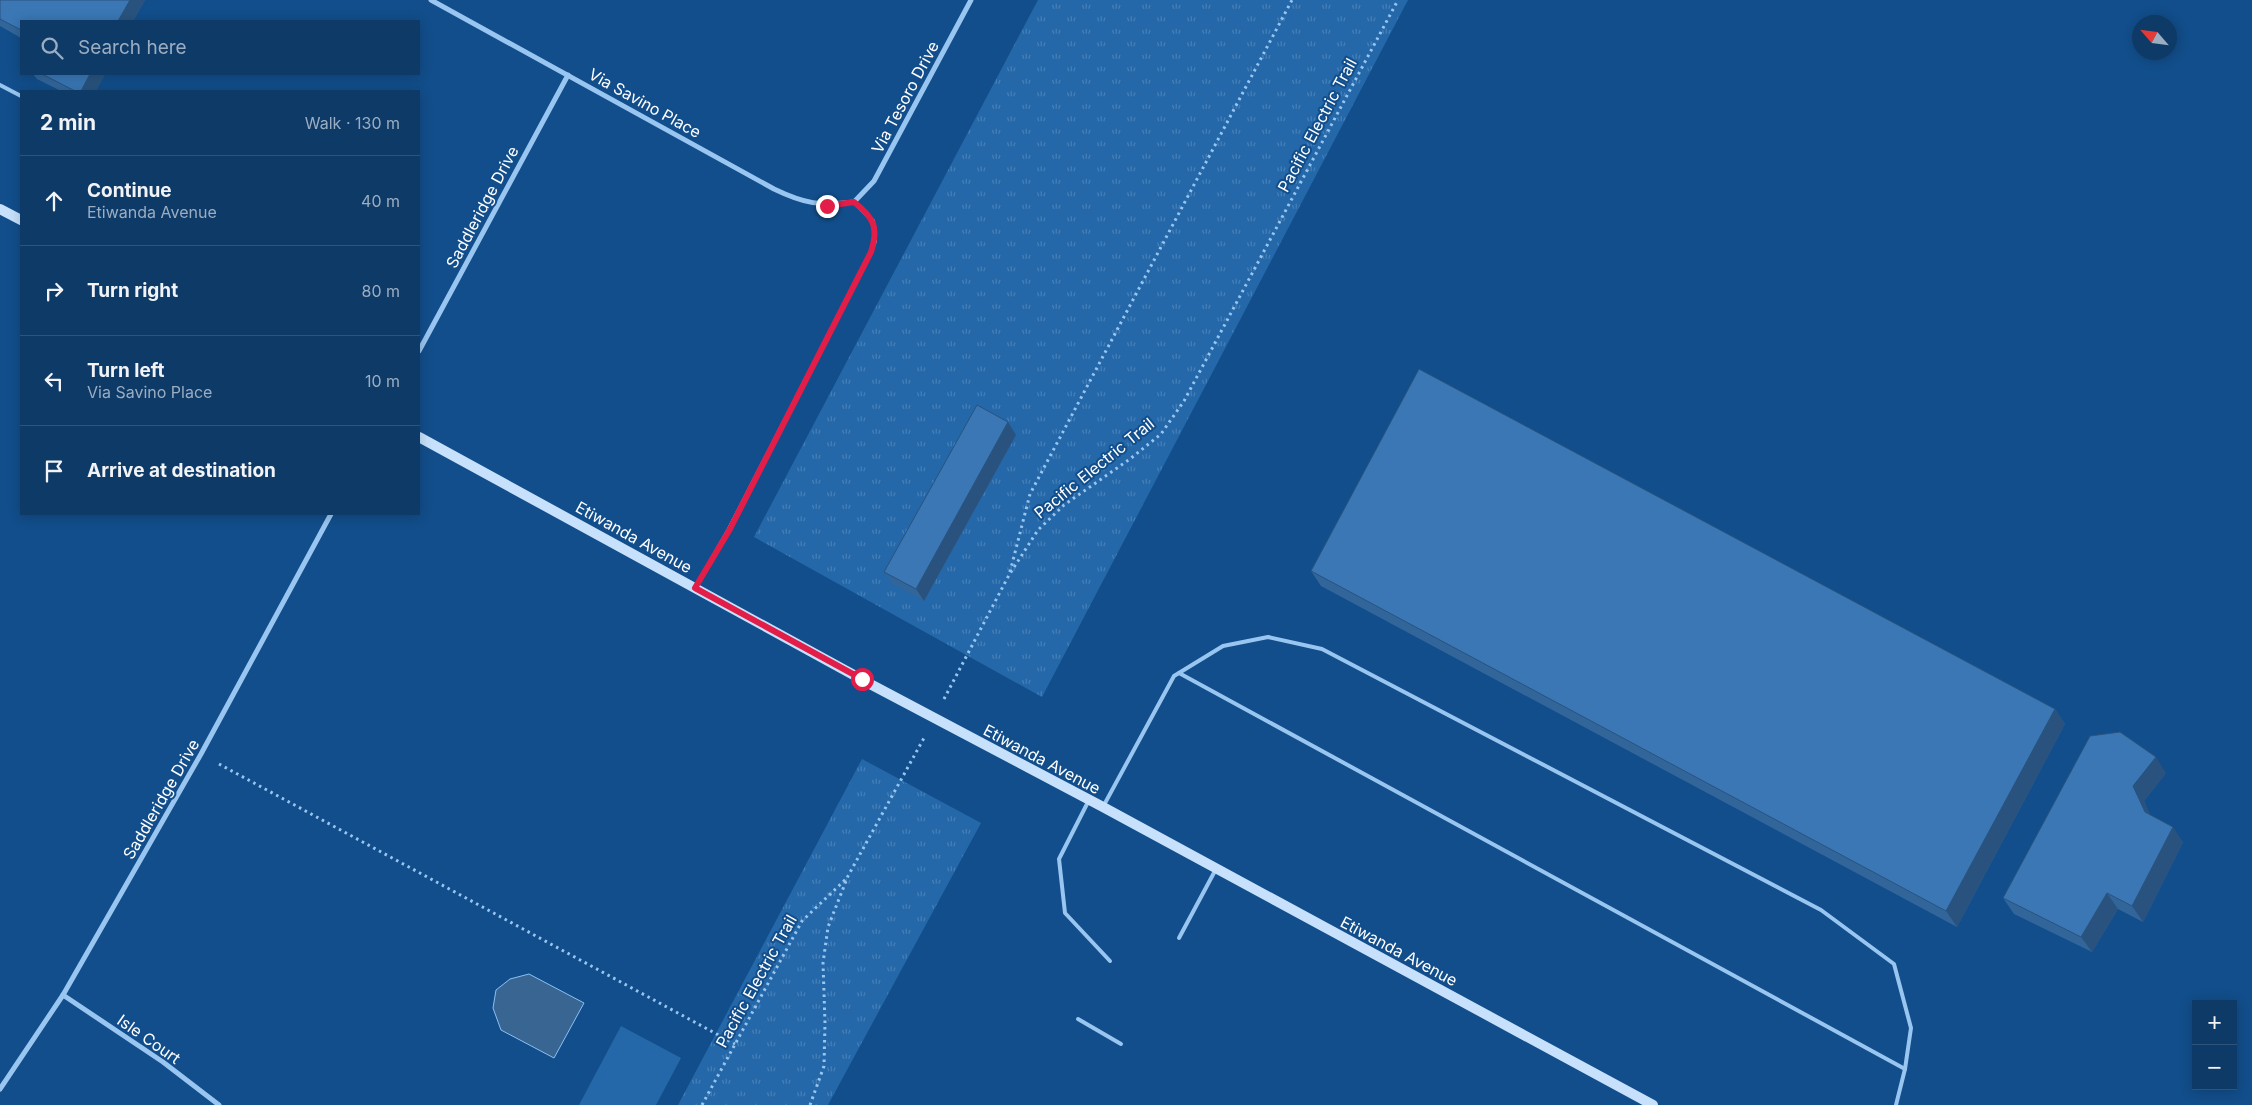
<!DOCTYPE html>
<meta charset="utf-8">
<style>
:root{--surface:#0e3a68;--page:#1c4571;--text:#f1f3f6;--muted:#9badc0;--line:#2e547c}
body{margin:0;font-family:Inter,sans-serif;background:var(--page);color:var(--text)}
.controls{position:absolute;right:15px;bottom:15px;display:grid;overflow:hidden;border-radius:0px;box-shadow:0 2px 12px #0003}
.controls button{width:45px;height:45px;display:grid;place-items:center;padding:0;border:0;border-bottom:1px solid var(--line);background:var(--surface);color:var(--text);font:25px sans-serif}
.compass{position:absolute;left:2132px;top:15px;width:45px;height:45px;border-radius:50%;background:var(--surface);box-shadow:0 2px 12px #0003;rotate:298deg}
.stop{position:absolute;width:15px;height:15px;margin:-11px;border:4px solid #e11d48;border-radius:50%;background:#fff}
.stop.end{background:#e11d48;border-color:#fff;box-shadow:0 1px 5px #0008}
.list{margin:0;padding:0;list-style:none}
h2{display:flex;justify-content:space-between;align-items:center;height:65px;margin:0;padding:0 20px;font-size:21px}
h2 small{font-size:16px;font-weight:400;color:var(--muted)}
.list li{display:grid;grid-template-columns:32px 1fr auto;gap:15px;align-items:center;box-sizing:border-box;height:90px;padding:0 20px;border-top:1px solid var(--line)}
.list b{display:block;font-size:19px;white-space:nowrap}
.list p{margin:0;font-size:16px;white-space:nowrap;color:var(--muted)}
.list em{font-size:16px;font-style:normal;color:var(--muted)}
.icon{flex:none;width:28px;height:28px;fill:none;stroke:currentColor;stroke-width:2;stroke-linecap:round;stroke-linejoin:round}
.map{position:relative;flex:none;width:2252px;height:1105px;overflow:hidden}
.search{position:absolute;background:var(--surface);box-shadow:0 2px 12px #0003;left:20px;top:20px;width:400px;height:55px;display:flex;align-items:center;gap:12px;box-sizing:border-box;padding:0 18px;border-radius:0px;color:var(--muted);font-size:19px}
.panel{position:absolute;background:var(--surface);box-shadow:0 2px 12px #0003;left:20px;top:90px;width:400px;height:425px;border-radius:0px}
.map>svg:first-child{display:block}
.park{fill:url(#park-tufts)}
.pitch{fill:#2468aa}
.water{fill:#396592;stroke:#8ac2f4}
.lines{fill:none;stroke-linecap:round;stroke-linejoin:round}
.path{stroke:#99c6f1;stroke-width:3;stroke-dasharray:2.5 4;stroke-linecap:butt}
.lane{stroke:#99c6f1;stroke-width:4}
.street{stroke:#99c6f1;stroke-width:5}
.secondary{stroke:#c7e1fc;stroke-width:10}
.wall{fill:#32669b}
.shaded-wall{fill:#29537e}
.building{fill:#3a77b4;stroke:#29537e}
.route{stroke:#e11d48;stroke-width:6}
.labels{text-anchor:middle;stroke-width:4;stroke-linejoin:round;paint-order:stroke}
.street-label{font-size:16px;fill:#fff;stroke:#124e8b}
</style>
<div class="map">
<svg width="2252" height="1105" viewBox="0 0 2252 1105">
<defs>
<pattern id="park-tufts" width="24" height="20" patternUnits="userSpaceOnUse" patternTransform="scale(1.25)"><rect width="24" height="20" fill="#2468aa"/><path d="M3 7l-1-3M5 7V3M7 7l1-3M15 17l-1-3M17 17v-4M19 17l1-3" fill="none" stroke="#457fb7"/></pattern>
</defs>
<rect width="100%" height="100%" fill="#124e8b"/>
<g class="park">
<path d="M1038,0H1408L1042,697L754,537Z"/>
<path d="M862,759L981,823L828,1105H678Z"/>
</g>
<path class="pitch" d="M621,1026L681,1058L656,1105H579Z"/>
<path class="water" d="M529,974L584,1003L554,1058L501,1030L493,1008L496,990L510,979Z"/>
<g class="lines">
<g class="path">
<path d="M1010,572L1030,494L1292,0"/>
<path d="M944,699L1009,575L1038,530L1064,505L1130,459L1161,434L1184,401L1398,0"/>
<path d="M219,764L735,1044"/>
<path d="M702,1105L802,921L846,879"/>
<path d="M810,1105L824,1066L825,1023L823,963L828,927L848,876L924,738"/>
</g>
<g class="lane">
<path d="M0,85L21,96"/>
<path d="M695,588L729,529L871,252L875,241L873,221L854,202"/>
<path d="M1179,673L1905,1069"/>
<path d="M1089,800L1059,859L1065,913L1110,961"/>
<path d="M1104,805L1174,676L1223,646L1268,637L1322,649L1821,910L1894,964L1911,1028L1905,1069L1896,1105"/>
<path d="M1179,938L1216,869"/>
<path d="M1078,1019L1121,1044"/>
</g>
<g class="street">
<path d="M431,0L774,189C805,204 820,206 854,202L874,181L971,0"/>
<path d="M419,351L568,75"/>
<path d="M63,995L163,1062L219,1105"/>
<path d="M0,1089L63,995L201,754L331,514"/>
</g>
<g class="secondary">
<path d="M0,209L21,220"/>
<path d="M419,437L872,685L1103,807L1653,1105"/>
</g>
</g>
<g class="wall">
<path d="M0,0H145L133,21H21V38L0,26Z"/>
<path d="M33,74H105L96,91H61L37,79Z"/>
<path d="M1008,422L1016,435L924,601L893,584L884,572Z"/>
<path d="M1311,571L2055,709L2065,724L1957,927L1321,586Z"/>
<path d="M2166,773L2144,801L2150,815L2183,842L2143,922L2118,909L2092,952L2014,914L2003,898Z"/>
</g>
<g class="shaded-wall">
<path d="M130,0H145L133,21H118Z"/>
<path d="M90,74H105L96,91H81Z"/>
<path d="M1008,422L1016,435L924,601L916,589Z"/>
<path d="M2055,709L2065,724L1957,927L1946,911Z"/>
<path d="M2156,757L2166,773L2144,801L2156,828L2145,812L2133,786Z"/>
<path d="M2173,827L2183,842L2143,922L2132,906Z"/>
<path d="M2107,893L2118,909L2092,952L2081,937Z"/>
</g>
<g class="building">
<path d="M0,0H130L118,21H21V30L0,19Z"/>
<path d="M42,74H90L81,91H75Z"/>
<path d="M1419,369L2055,709L1946,911L1311,571Z"/>
<path d="M977,405L1008,422L916,589L884,572Z"/>
<path d="M2120,732L2156,757L2133,786L2145,812L2173,827L2132,906L2107,893L2081,937L2003,898L2090,736Z"/>
</g>
<g class="lines">
<path class="route" d="M827,206L854,202C874,218 879,227 871,252L730,529L695,588L862,679"/>
</g>
<g class="labels">
<g class="street-label">
<text transform="translate(905 97) rotate(-62)" y="6">Via Tesoro Drive</text>
<text transform="translate(645 103) rotate(29)" y="6">Via Savino Place</text>
<text transform="translate(1317 125) rotate(-62)" y="6">Pacific Electric Trail</text>
<text transform="translate(482 207) rotate(-62)" y="6">Saddleridge Drive</text>
<text transform="translate(1094 468) rotate(-39)" y="6">Pacific Electric Trail</text>
<text transform="translate(634 537) rotate(29)" y="6">Etiwanda Avenue</text>
<text transform="translate(1042 759) rotate(28)" y="6">Etiwanda Avenue</text>
<text transform="translate(161 799) rotate(-60)" y="6">Saddleridge Drive</text>
<text transform="translate(1399 951) rotate(28)" y="6">Etiwanda Avenue</text>
<text transform="translate(756 981) rotate(-61)" y="6">Pacific Electric Trail</text>
<text transform="translate(149 1039) rotate(35)" y="6">Isle Court</text>
</g>
</g>
</svg>
<div class="controls">
<button>+</button>
<button>−</button>
</div>
<svg class="compass" viewBox="-18 -18 36 36"><path d="M0-13l5 13h-10z" fill="#e53935"/><path d="M0 13l5-13h-10z" fill="#9badc0"/></svg>
<div class="stop" style="left:862px;top:679px"></div>
<div class="stop end" style="left:827px;top:206px"></div>
<div class="search"><svg class="icon" aria-label="search" viewBox="0 0 24 24"><circle cx="10" cy="10" r="6"/><path d="M15 15l6 6"/></svg>Search here</div>
<section class="panel">
<h2>2 min<small>Walk · 130 m</small></h2>
<ul class="list">
<li><svg class="icon" aria-label="ahead" viewBox="0 0 24 24"><path d="M12 20V5M6 11l6-6 6 6"/></svg><div><b>Continue</b><p>Etiwanda Avenue</p></div><em>40 m</em></li>
<li><svg class="icon" aria-label="right" viewBox="0 0 24 24"><path d="M7 20v-9h11M14 6l5 5-5 5"/></svg><div><b>Turn right</b></div><em>80 m</em></li>
<li><svg class="icon" aria-label="left" viewBox="0 0 24 24"><path d="M17 20v-9H6M10 6l-5 5 5 5"/></svg><div><b>Turn left</b><p>Via Savino Place</p></div><em>10 m</em></li>
<li><svg class="icon" aria-label="arrive" viewBox="0 0 24 24"><path d="M6 21V4h12l-3 4 3 4H6"/></svg><div><b>Arrive at destination</b></div></li>
</ul>
</section>
</div>
